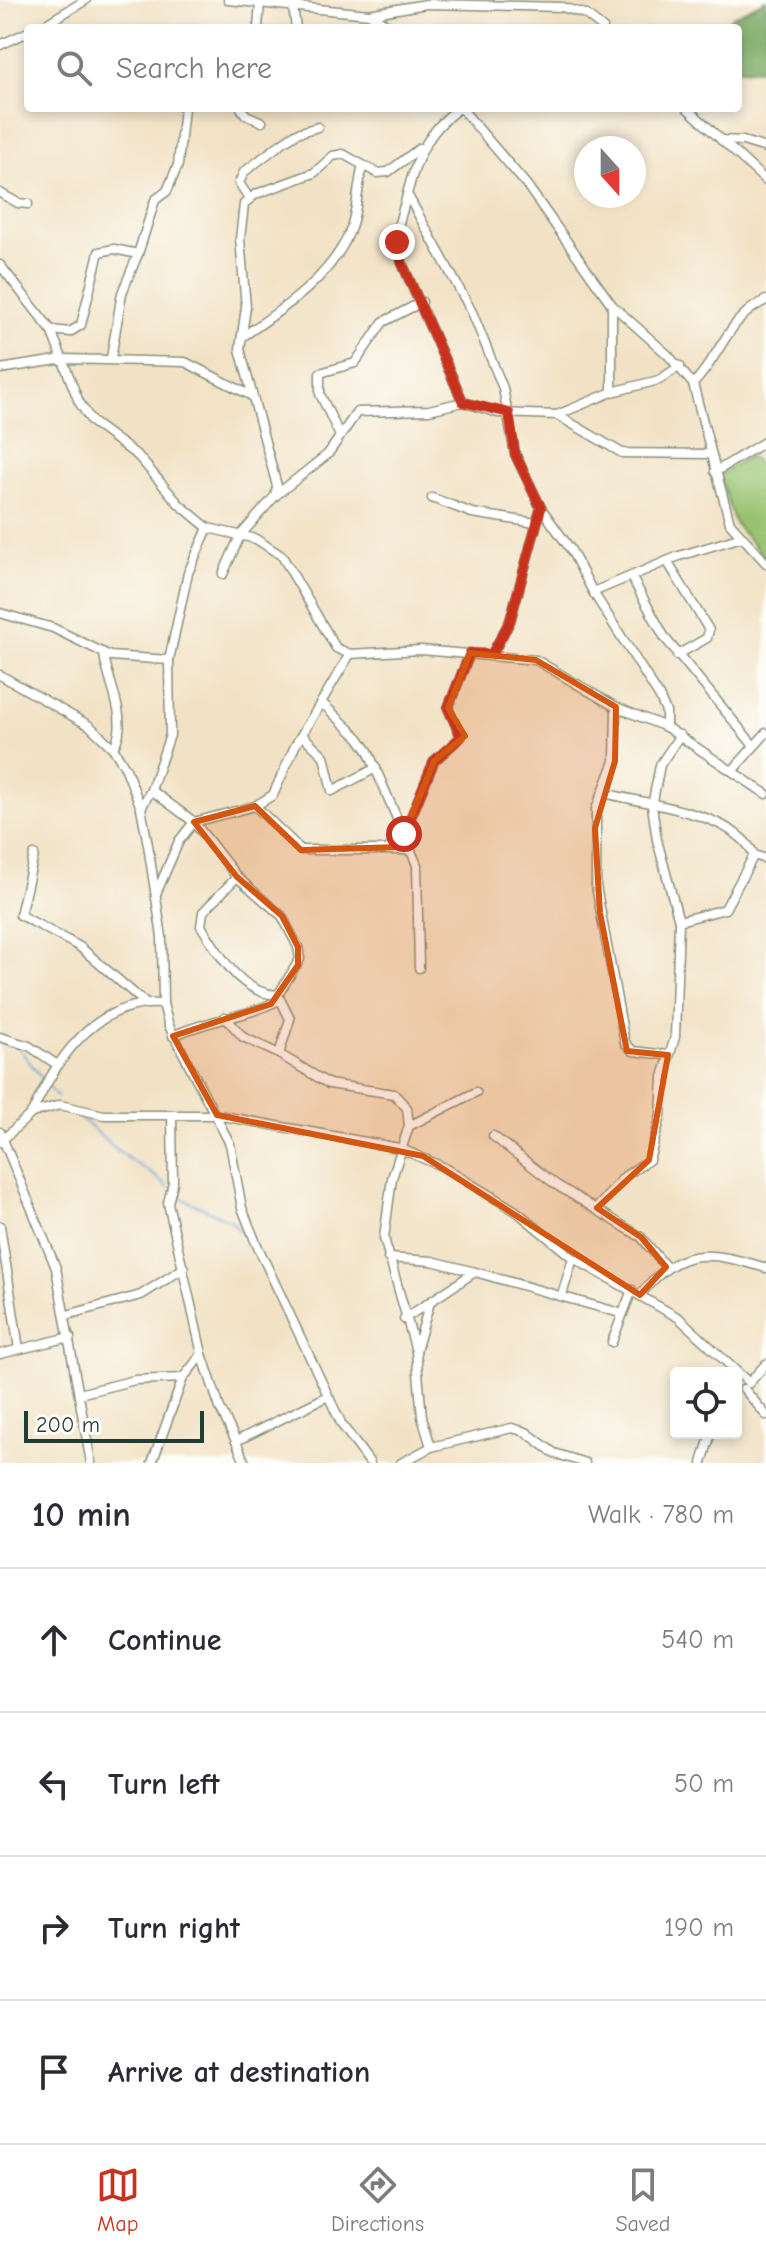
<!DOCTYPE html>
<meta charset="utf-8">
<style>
:root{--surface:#fff;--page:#f7f7f7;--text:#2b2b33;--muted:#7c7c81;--line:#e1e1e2;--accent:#c8321e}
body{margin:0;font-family:"Comic Neue",sans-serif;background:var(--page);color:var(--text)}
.controls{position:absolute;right:24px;bottom:24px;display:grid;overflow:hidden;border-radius:8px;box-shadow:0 4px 12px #0003}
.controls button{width:72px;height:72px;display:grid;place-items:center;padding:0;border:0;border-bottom:2px solid var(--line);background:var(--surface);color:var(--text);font:40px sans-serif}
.compass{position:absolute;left:574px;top:136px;width:72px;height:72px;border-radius:50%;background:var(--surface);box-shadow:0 4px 12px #0003;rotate:159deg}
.scale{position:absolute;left:24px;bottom:20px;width:180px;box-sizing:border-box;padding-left:8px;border:4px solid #1f3d34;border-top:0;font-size:22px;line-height:28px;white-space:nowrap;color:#1f3d34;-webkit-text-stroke:6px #fdfcf7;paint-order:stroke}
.stop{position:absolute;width:24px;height:24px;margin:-18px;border:6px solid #c8321e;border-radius:50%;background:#fff}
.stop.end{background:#c8321e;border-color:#fff;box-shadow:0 2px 8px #0008}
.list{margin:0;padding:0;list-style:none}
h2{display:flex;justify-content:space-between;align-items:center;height:104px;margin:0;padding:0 32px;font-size:34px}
h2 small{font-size:26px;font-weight:400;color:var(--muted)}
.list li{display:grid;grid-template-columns:52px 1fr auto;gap:24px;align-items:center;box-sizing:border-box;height:144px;padding:0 32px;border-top:2px solid var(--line)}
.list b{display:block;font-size:30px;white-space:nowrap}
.list em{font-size:26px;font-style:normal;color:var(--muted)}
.icon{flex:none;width:44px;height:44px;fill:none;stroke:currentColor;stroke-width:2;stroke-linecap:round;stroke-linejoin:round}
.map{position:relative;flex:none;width:766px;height:1463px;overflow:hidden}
.search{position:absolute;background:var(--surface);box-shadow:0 4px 12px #0003;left:24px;right:24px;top:24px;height:88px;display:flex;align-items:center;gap:20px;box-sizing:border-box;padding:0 28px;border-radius:8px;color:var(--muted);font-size:30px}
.sheet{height:680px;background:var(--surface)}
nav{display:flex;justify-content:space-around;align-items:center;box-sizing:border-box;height:112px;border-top:2px solid var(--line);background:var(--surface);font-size:22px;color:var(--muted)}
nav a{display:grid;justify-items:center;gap:4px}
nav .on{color:var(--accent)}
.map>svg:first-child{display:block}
.green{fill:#97c370;stroke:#5b8052;stroke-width:2}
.forest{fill:#79a962;stroke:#4c734b;stroke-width:2}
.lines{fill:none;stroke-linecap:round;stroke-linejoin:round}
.stream{stroke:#64a2d6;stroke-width:2}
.minor-casing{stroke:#88907c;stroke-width:11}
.minor{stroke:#fff;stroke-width:8}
.route{stroke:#c8321e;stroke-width:10}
.marked{fill:#d45610;fill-opacity:0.2;stroke:#d45610;stroke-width:6;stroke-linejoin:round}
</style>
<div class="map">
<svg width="766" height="1463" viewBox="0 0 766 1463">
<rect width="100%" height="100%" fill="#fdfcf7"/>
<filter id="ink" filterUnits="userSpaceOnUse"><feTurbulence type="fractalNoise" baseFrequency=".0125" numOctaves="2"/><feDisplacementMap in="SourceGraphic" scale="16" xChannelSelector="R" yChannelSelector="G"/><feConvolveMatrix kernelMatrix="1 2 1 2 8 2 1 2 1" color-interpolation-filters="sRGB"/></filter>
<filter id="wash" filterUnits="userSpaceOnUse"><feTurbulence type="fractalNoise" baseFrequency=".006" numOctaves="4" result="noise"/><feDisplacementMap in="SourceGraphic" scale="32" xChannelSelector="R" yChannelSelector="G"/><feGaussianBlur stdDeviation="1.8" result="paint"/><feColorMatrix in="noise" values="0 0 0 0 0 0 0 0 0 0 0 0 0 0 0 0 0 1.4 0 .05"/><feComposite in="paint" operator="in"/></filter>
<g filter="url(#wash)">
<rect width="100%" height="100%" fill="#f2e2c5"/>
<path class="green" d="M749,456L766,470V559L735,524L719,475Z"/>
<path class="forest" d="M766,0V70L738,69V28H723L730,18Z"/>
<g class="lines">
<g class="stream">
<path d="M0,1043L18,1047L41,1077"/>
<path d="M48,1086L57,1097"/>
<path d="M72,1112C89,1123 101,1137 116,1149C133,1164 152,1171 168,1187"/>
<path d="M175,1195L231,1221L244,1236"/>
</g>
</g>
</g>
<g filter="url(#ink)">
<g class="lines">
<defs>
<g id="minor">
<path d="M228,0L369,14L393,28"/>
<path d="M293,7L296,28"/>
<path d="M369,14L426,4L562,7L585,14L603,28"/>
<path d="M39,28L86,0"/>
<path d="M258,28L260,2"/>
<path d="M0,45L28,32"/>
<path d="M241,108L246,115L262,122"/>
<path d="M459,108C427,132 417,156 407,194L472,312L503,388L515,454L541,508L510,621L492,654"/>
<path d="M461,108L526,184L612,305L668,355L693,384L730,523L766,563"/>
<path d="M687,108L766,181"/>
<path d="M721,140L743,141L766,148"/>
<path d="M0,193L18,203L28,204"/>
<path d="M407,195L397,230L402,263L463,402"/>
<path d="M249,198L239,183L244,172L282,143L297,133L318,127"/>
<path d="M138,254L155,200L167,191L178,165L184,108"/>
<path d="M0,265L51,330L79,402L92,422L138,456L179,504L208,528L256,539L282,556L336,648L350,654L421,650L536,660L616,707L666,727L766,794"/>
<path d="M612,306V392"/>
<path d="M51,330L70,332L81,325L99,252L114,249L138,254L122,293L111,358"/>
<path d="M242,337C281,310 330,279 349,233C358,212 357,187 363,165"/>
<path d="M0,369L64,359L185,362L250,395"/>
<path d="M693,384C721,356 727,318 766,300"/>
<path d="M557,415L622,453L710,454"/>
<path d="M340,436L320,394V373L355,363L383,322L422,302"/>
<path d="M715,472L766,441"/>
<path d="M275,496L328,454L357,412L429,410L463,402L498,413L557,415L612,392L659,380L680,366"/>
<path d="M432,498L472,513L536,523"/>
<path d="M541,508L571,550L593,592L659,696L666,712V727"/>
<path d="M667,561L709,630L707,638L677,655"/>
<path d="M223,574L240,536L275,496L277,486L240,349L246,307L240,239L244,204L256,194L314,173L333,156L343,154L377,173L388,172L420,148"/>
<path d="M632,578L665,638L754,746"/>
<path d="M593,592L679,556L742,537"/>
<path d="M0,613L53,628L110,656L169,660"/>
<path d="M104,654C107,682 131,722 113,748"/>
<path d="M0,675L90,726L113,748L126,769L141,808L148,845L162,937L163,1004L169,1026L230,1144L242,1208L256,1243L342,1425L370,1463"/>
<path d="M322,703L359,738L368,751L417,865L419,968"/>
<path d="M616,707L615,761L596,809V886L625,1043L633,1051L668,1055"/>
<path d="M302,735L324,756L332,791L376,768"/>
<path d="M733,770L766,733"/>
<path d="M151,790L194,822L237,877L282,916L298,947L300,959L278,995L290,1019L279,1054L329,1084L394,1094L407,1108L409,1126L392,1178L384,1238L416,1351L422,1417L431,1447"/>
<path d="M604,793C645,804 735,812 754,855"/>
<path d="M255,806L301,850H411"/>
<path d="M141,808L151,790L170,735L169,660L188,573L208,528"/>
<path d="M389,848L404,834L434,761L461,737L448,708L470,653"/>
<path d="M34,855L20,915L80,947L144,1002"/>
<path d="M237,877L203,912L201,926C221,956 239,993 278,995"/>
<path d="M156,894L179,841L194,822L255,806L273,795L296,744L350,654"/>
<path d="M679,921L725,909L754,855L766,859"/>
<path d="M225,1017L243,1037L279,1054"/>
<path d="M173,1036C208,1019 245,1018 279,1000"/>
<path d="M0,1037L29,1046L56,1064"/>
<path d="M32,1113C56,1059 96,999 163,1004"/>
<path d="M172,1115L173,1183L168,1203L202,1354"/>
<path d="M409,1126L476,1092"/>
<path d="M0,1132L56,1268L91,1463"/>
<path d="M493,1136L555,1184L641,1237L666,1267"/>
<path d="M0,1142L32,1113L60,1105L104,1115H217L399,1148L441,1166L516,1211L573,1258L679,1318L749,1383L766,1364"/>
<path d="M597,1208L625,1176L649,1160L661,1116L663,1077L675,1037L679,921L657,840L652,806L660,765L680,735"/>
<path d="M0,1226L19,1349"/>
<path d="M388,1258L432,1261L475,1272"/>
<path d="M562,1295L573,1258"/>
<path d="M640,1295C681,1245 708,1251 766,1268"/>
<path d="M67,1315L141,1295L184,1268"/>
<path d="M404,1319L475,1272L620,1313"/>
<path d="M612,1342L632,1290"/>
<path d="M416,1351L430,1302"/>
<path d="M0,1354L70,1337"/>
<path d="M744,1389L766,1415"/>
<path d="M79,1394L135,1380L183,1378"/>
<path d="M236,1441L245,1463"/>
<path d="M152,1463L183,1378L202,1354L220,1408L236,1441L328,1396"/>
<path d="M401,1463L431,1447L512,1428L526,1432L554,1453L585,1463"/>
<path d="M702,1463L711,1433"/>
</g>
</defs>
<use href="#minor" class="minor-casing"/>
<use href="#minor" class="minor"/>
</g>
</g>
<g class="lines" filter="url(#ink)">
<path class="route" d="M397,242L402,263L463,402L509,413L515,454L541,508L510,621L492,654L470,653L448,708L461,737L434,761L404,834"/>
</g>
<path class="marked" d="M470,653L536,660L616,707L615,761L595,828L600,913L627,1051L668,1055L649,1160L597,1208L641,1237L666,1267L640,1295L423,1156L217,1115L173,1036L271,1004L298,965V947L282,916L237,877L194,822L255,806L301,850L399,847L434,761L465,736L448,708Z"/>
</svg>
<div class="controls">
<button><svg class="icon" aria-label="locate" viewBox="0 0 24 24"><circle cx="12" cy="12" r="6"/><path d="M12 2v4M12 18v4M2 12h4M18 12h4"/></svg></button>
</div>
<svg class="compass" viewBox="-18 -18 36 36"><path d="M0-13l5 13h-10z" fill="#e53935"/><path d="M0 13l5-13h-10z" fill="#7c7c81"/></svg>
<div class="scale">200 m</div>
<div class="stop" style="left:404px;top:834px"></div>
<div class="stop end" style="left:397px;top:242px"></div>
<div class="search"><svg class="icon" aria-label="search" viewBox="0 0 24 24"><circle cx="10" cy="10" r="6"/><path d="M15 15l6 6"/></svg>Search here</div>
</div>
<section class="sheet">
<h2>10 min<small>Walk · 780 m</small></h2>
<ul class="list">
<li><svg class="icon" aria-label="ahead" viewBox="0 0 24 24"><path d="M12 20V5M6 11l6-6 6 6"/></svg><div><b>Continue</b></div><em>540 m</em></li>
<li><svg class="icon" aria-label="left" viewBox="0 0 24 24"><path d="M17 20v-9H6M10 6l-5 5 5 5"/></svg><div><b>Turn left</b></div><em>50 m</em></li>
<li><svg class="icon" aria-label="right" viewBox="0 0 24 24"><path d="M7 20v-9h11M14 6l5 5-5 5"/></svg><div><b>Turn right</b></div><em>190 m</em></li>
<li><svg class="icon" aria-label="arrive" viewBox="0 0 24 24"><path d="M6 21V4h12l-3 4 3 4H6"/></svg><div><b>Arrive at destination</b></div></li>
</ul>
</section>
<nav>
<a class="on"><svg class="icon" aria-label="map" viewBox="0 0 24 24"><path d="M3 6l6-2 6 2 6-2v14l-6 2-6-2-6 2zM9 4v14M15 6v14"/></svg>Map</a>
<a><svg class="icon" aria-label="directions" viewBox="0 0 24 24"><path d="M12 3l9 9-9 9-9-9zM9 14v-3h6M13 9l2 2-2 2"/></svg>Directions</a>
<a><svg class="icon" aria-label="saved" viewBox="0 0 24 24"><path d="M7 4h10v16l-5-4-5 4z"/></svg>Saved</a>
</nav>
